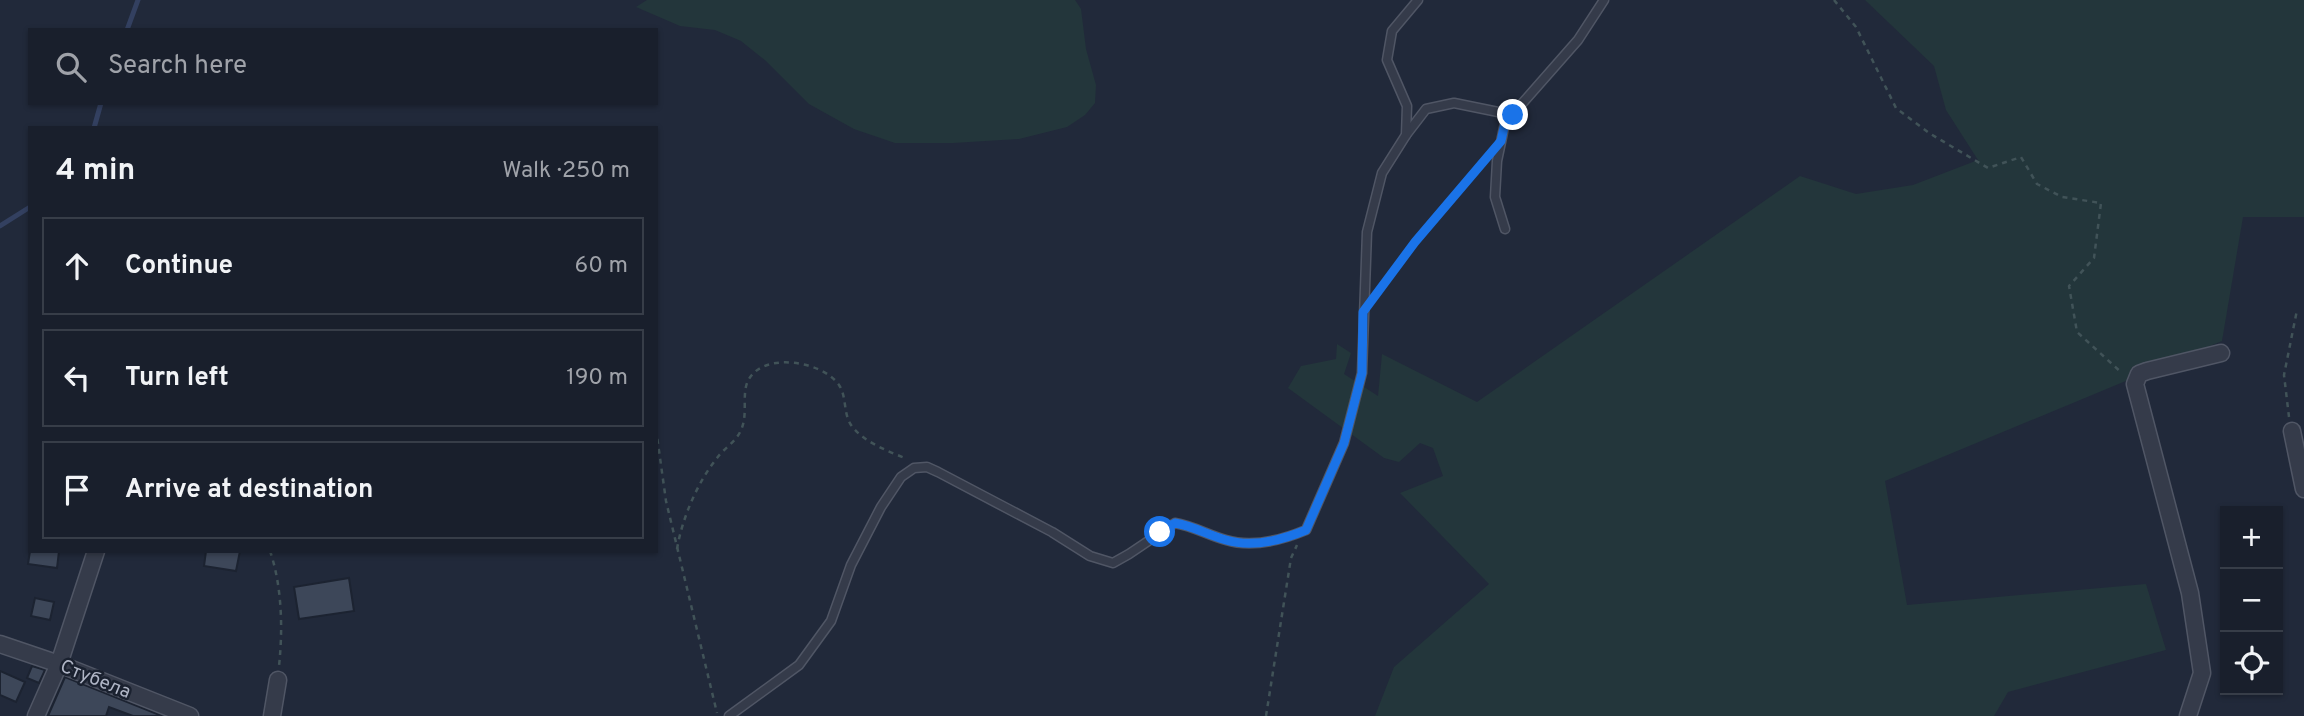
<!DOCTYPE html>
<meta charset="utf-8">
<style>
:root{--surface:#191f2c;--page:#262c38;--text:#f1f3f6;--muted:#9fa2a9;--line:#373d48}
body{margin:0;font-family:Overpass,sans-serif;background:var(--page);color:var(--text)}
.controls{position:absolute;right:21px;bottom:21px;display:grid;overflow:hidden;border-radius:0px;box-shadow:0 2px 5px #0004}
.controls button{width:63px;height:63px;display:grid;place-items:center;padding:0;border:0;border-bottom:2px solid var(--line);background:var(--surface);color:var(--text);font:35px sans-serif}
.stop{position:absolute;width:21px;height:21px;margin:-16px;border:5px solid #1a73e8;border-radius:50%;background:#fff}
.stop.end{background:#1a73e8;border-color:#fff;box-shadow:0 2px 7px #0008}
.list{margin:0;padding:0;list-style:none}
h2{display:flex;justify-content:space-between;align-items:center;height:91px;margin:0;padding:0 28px;font-size:30px}
h2 small{font-size:23px;font-weight:400;color:var(--muted)}
.list li{display:grid;grid-template-columns:46px 1fr auto;gap:21px;align-items:center;box-sizing:border-box;height:98px;margin:0 14px 14px;padding:0 14px;border:2px solid var(--line);border-radius:0px}
.list b{display:block;font-size:26px;white-space:nowrap}
.list em{font-size:23px;font-style:normal;color:var(--muted)}
.icon{flex:none;width:38px;height:38px;fill:none;stroke:currentColor;stroke-width:2;stroke-linecap:round;stroke-linejoin:round}
.map{position:relative;flex:none;width:2304px;height:716px;overflow:hidden}
.search{position:absolute;background:var(--surface);box-shadow:0 2px 5px #0004;left:28px;top:28px;width:630px;height:77px;display:flex;align-items:center;gap:18px;box-sizing:border-box;padding:0 24px;border-radius:0px;color:var(--muted);font-size:26px}
.panel{position:absolute;background:var(--surface);box-shadow:0 2px 5px #0004;left:28px;top:126px;width:630px;height:427px;border-radius:0px}
.map>svg:first-child{display:block}
.green{fill:#23363b}
.lines{fill:none;stroke-linecap:round;stroke-linejoin:round}
.stream{stroke:#334060;stroke-width:5}
.building{fill:#3d4759;stroke:#1c2331;stroke-width:2}
.service-casing{stroke:#505665;stroke-width:11}
.minor-casing{stroke:#505665;stroke-width:19}
.path{stroke:#415358;stroke-width:2.5;stroke-dasharray:5 5;stroke-linecap:butt}
.service{stroke:#353b4a;stroke-width:8}
.minor{stroke:#353b4a;stroke-width:16}
.route{stroke:#1a73e8;stroke-width:9}
.labels{text-anchor:middle;stroke-width:5;stroke-linejoin:round;paint-order:stroke}
.street-label{font-size:19px;fill:#b0b6c6;stroke:#1a212f}
</style>
<div class="map">
<svg width="2304" height="716" viewBox="0 0 2304 716">
<rect width="100%" height="100%" fill="#21293a"/>
<g class="green">
<path d="M647,0H1075L1081,9L1086,49L1096,85L1095,103L1085,115L1067,127L1019,139L953,143H895L854,129L809,104L766,61L741,41L715,30L680,26L636,7Z"/>
<path d="M1865,0H2304V217H2243L2222,341L1885,481L1907,605L2146,584L2166,650L2008,692L1994,716H1375L1394,667L1489,584L1400,493L1443,476L1433,448L1420,443L1399,462L1384,458L1288,388L1301,366L1336,359L1337,344L1351,353L1344,374L1378,396L1382,354L1477,402L1800,176L1856,194L1913,185L1978,160L1946,110L1934,66Z"/>
</g>
<g class="lines">
<g class="stream">
<path d="M127,30L138,0"/>
<path d="M94,128L101,103"/>
<path d="M0,226L30,207"/>
</g>
</g>
<g class="building">
<path d="M30,551H59L57,568L28,564Z"/>
<path d="M206,551H240L236,571L204,566Z"/>
<path d="M349,578L354,611L299,619L294,587Z"/>
<path d="M35,598L54,602L50,620L31,616Z"/>
<path d="M32,666L45,670L39,683L27,678Z"/>
<path d="M0,671L25,682L16,702L0,695Z"/>
<path d="M65,677L162,716H133L109,707L106,716H48Z"/>
</g>
<g class="lines">
<defs>
<g id="service">
<path d="M1406,135L1426,109L1454,103L1513,115"/>
<path d="M1505,229L1495,197L1497,161L1505,123L1578,40L1604,0"/>
<path d="M729,716L799,665L831,621L851,565L881,507L901,477L914,468L927,467L938,472L1052,532L1090,556L1113,563L1129,554L1175,523C1193,526 1208,535 1226,540C1252,548 1282,540 1306,530L1344,443L1362,373L1367,232L1382,173L1406,135L1407,106L1387,60L1392,31L1418,0"/>
</g>
<g id="minor">
<path d="M2292,431L2304,489"/>
<path d="M0,644L59,664L190,716"/>
<path d="M36,716L59,664L96,551"/>
<path d="M272,716L278,680"/>
<path d="M2188,716L2202,673L2190,593L2135,384L2139,374L2147,371L2221,353"/>
</g>
</defs>
<use href="#service" class="service-casing"/>
<use href="#minor" class="minor-casing"/>
<g class="path">
<path d="M1834,0L1856,27L1896,108L1929,133L1988,168L2021,157L2037,184L2062,197L2101,203L2094,258L2069,286L2077,332L2122,373"/>
<path d="M1377,292L1415,242L1485,158"/>
<path d="M2289,417L2284,375L2297,310"/>
<path d="M656,429L666,501L717,713"/>
<path d="M677,549C682,519 697,483 717,458C724,448 736,442 741,430C748,415 742,397 747,383C760,350 823,361 839,385C847,397 843,413 851,425C862,441 887,451 905,458"/>
<path d="M270,551C282,586 283,629 279,666"/>
<path d="M1266,716L1291,558L1297,545"/>
</g>
<use href="#service" class="service"/>
<use href="#minor" class="minor"/>
</g>
<g class="lines">
<path class="route" d="M1160,532L1175,523C1193,526 1208,535 1226,540C1252,548 1282,540 1306,530L1344,443L1362,373L1363,312L1415,242L1501,141L1505,123L1513,115"/>
</g>
<g class="labels">
<g class="street-label">
<text transform="translate(96 678) rotate(22)" y="7">Стубела</text>
</g>
</g>
</svg>
<div class="controls">
<button>+</button>
<button>−</button>
<button><svg class="icon" aria-label="locate" viewBox="0 0 24 24"><circle cx="12" cy="12" r="6"/><path d="M12 2v4M12 18v4M2 12h4M18 12h4"/></svg></button>
</div>
<div class="stop" style="left:1160px;top:532px"></div>
<div class="stop end" style="left:1513px;top:115px"></div>
<div class="search"><svg class="icon" aria-label="search" viewBox="0 0 24 24"><circle cx="10" cy="10" r="6"/><path d="M15 15l6 6"/></svg>Search here</div>
<section class="panel">
<h2>4 min<small>Walk · 250 m</small></h2>
<ul class="list">
<li><svg class="icon" aria-label="ahead" viewBox="0 0 24 24"><path d="M12 20V5M6 11l6-6 6 6"/></svg><div><b>Continue</b></div><em>60 m</em></li>
<li><svg class="icon" aria-label="left" viewBox="0 0 24 24"><path d="M17 20v-9H6M10 6l-5 5 5 5"/></svg><div><b>Turn left</b></div><em>190 m</em></li>
<li><svg class="icon" aria-label="arrive" viewBox="0 0 24 24"><path d="M6 21V4h12l-3 4 3 4H6"/></svg><div><b>Arrive at destination</b></div></li>
</ul>
</section>
</div>
